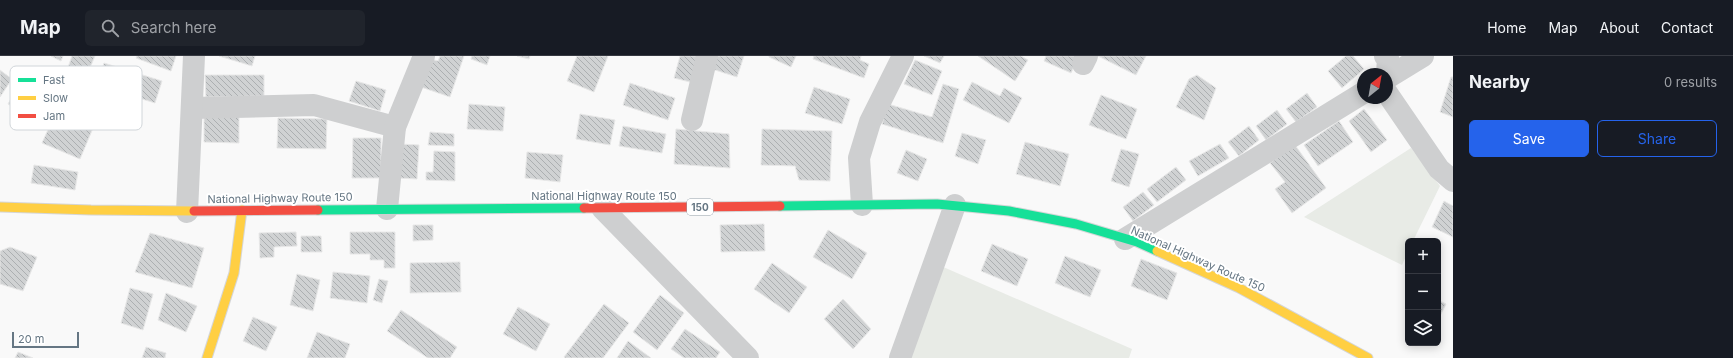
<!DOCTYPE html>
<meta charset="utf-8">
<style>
:root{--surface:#171b24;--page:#20242c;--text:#f1f3f6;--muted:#9ea1a6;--line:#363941;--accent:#2563eb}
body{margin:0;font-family:Inter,sans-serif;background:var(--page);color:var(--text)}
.controls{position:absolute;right:12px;bottom:12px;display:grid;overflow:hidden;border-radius:6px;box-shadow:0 2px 10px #0003}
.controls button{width:36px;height:36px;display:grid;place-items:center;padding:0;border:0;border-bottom:1px solid var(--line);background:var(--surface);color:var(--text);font:20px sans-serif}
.compass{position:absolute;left:1357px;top:12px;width:36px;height:36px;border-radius:50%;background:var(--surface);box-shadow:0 2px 10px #0003;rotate:31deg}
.scale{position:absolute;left:12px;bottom:10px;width:67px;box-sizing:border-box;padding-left:4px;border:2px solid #657683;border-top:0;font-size:11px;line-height:14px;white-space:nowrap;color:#657683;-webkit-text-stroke:3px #fff;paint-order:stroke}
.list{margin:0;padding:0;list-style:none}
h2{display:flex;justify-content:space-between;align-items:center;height:52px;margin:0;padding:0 16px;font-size:17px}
h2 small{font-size:13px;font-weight:400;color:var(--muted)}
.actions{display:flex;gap:8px;padding:12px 16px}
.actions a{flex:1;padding:9px 0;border:1px solid var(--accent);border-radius:6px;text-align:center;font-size:14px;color:var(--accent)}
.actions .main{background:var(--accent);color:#fff}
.icon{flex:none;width:22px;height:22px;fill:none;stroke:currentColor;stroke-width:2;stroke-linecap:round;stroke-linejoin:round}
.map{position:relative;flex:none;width:1453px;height:302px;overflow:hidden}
header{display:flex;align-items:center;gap:24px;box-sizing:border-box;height:56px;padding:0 20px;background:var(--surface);border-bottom:1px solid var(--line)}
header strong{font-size:19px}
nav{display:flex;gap:22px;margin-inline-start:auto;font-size:14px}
.search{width:280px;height:36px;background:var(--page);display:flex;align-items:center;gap:10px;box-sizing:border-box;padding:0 14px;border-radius:6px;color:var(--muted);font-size:15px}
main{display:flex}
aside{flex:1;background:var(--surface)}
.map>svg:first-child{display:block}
.grass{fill:#e8ebe6}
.building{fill:url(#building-back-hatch);stroke:#e8e8e8}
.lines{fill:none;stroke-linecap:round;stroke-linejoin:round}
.fast-casing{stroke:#d5d6d7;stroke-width:11}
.slow-casing{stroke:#d5d6d7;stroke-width:11}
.jam-casing{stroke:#d5d6d7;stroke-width:11}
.street{stroke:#cecfd0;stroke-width:22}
.fast{stroke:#16e098;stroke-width:9}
.slow{stroke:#ffcf43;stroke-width:9}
.jam{stroke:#f24e42;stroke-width:9}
.labels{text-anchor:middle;stroke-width:4;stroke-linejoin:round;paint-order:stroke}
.shield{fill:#fff;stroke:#939fa8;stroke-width:1}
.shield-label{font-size:10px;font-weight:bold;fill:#657683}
.street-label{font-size:11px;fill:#657683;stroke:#fff}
.key{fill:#fff;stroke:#d1d6da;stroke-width:1}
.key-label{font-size:11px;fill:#657683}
</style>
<header>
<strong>Map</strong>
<div class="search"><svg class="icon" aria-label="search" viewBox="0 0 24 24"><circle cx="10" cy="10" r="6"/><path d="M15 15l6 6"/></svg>Search here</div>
<nav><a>Home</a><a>Map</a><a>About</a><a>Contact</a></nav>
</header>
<main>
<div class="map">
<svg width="1453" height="302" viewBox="0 0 1453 302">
<defs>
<pattern id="building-back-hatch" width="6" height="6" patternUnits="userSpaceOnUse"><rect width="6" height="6" fill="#d0d2d3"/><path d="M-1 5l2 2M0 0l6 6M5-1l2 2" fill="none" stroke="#acafb1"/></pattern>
</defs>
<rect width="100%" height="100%" fill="#f9f9f9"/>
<g class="grass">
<path d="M1411,92L1440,130L1413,185H1408V196L1402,209L1304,161Z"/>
<path d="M934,207L1132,293L1129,302H900Z"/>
</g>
<g class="building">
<path d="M51,0H63L61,5Z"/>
<path d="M72,0H95L86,21L67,14Z"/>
<path d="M137,0H176L171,15L136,2Z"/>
<path d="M219,0H255L252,10Z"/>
<path d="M440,0H464L450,41L421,31L431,3L438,5Z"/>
<path d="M472,0H490L487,9L471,3Z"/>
<path d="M517,0H530L529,3Z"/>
<path d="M577,0H608L594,36L567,25Z"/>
<path d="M680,0H701L694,27L674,22Z"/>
<path d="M717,0H744L737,21L712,13Z"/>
<path d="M769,0H796L791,11L769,1Z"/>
<path d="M814,0H861L860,4L869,8L864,22L813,3Z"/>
<path d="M924,0H944L940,7Z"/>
<path d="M978,0H1021L1028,4L1015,25Z"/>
<path d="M1046,0H1079L1071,17L1044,5Z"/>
<path d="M1098,0H1146L1136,19Z"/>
<path d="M1346,0H1353L1364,13L1342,32L1328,15Z"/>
<path d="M915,4L942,15L932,39L904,28Z"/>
<path d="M104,7L162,25L155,47L97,29Z"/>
<path d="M0,14L12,23L0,41Z"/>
<path d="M205,19H264V40L206,41Z"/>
<path d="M1197,19L1216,32L1204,64L1176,51L1189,23Z"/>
<path d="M1451,21H1453V61L1440,56Z"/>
<path d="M23,22L53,39L38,65L8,48Z"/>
<path d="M356,25L386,34L380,55L349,45Z"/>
<path d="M972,26L1000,40L1004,32L1022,42L1009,67L963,44Z"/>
<path d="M630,27L675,42L668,64L623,49Z"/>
<path d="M943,28L959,33L943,87L882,68L888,48L932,61Z"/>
<path d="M814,31L850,43L842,68L805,57Z"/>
<path d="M1307,37L1317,51L1296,66L1286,53Z"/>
<path d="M1101,39L1137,53L1126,83L1089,69Z"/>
<path d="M469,48L505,51L503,75L467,73Z"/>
<path d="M59,49L96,65L80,103L42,87Z"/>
<path d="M1364,53L1387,84L1371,96L1349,65Z"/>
<path d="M1277,54L1287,68L1266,84L1256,70Z"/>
<path d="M204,58L239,59V87L204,86Z"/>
<path d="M580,58L615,64L610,89L576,83Z"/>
<path d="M278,62L327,63L326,93L277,92Z"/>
<path d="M1339,65L1353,86L1318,110L1304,89Z"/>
<path d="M623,70L666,78L662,97L619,90Z"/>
<path d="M1249,70L1259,84L1239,100L1228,86Z"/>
<path d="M676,73L729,78L730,112L674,108Z"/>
<path d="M762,73L832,75L830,125L799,124L795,110L761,109Z"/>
<path d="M430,76L454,78V90L428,89Z"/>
<path d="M962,77L986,84L978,108L955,100Z"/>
<path d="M353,82H381V122H352Z"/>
<path d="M1025,86L1069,98L1060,130L1016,118Z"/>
<path d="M399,88L419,89L417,123L398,122Z"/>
<path d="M1220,88L1229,102L1198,120L1189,105Z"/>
<path d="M1295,89L1326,132L1292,157L1275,133L1285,126L1270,107Z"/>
<path d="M1121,93L1139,98L1129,131L1111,125Z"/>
<path d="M906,94L927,103L918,125L897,117Z"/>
<path d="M434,95L455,96V125L426,124V116H433Z"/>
<path d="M527,96L563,99L560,126L525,122Z"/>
<path d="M34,109L78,116L75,134L31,127Z"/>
<path d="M1176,111L1186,124L1157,146L1147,133Z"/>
<path d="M1143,136L1154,149L1133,165L1123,151Z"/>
<path d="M1444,145L1453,150V181L1432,171Z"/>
<path d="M764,168L765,195L721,196L720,169Z"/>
<path d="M413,169H433V184L413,185Z"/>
<path d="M828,174L867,197L852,223L813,201Z"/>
<path d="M296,176L297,190L274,191V201L260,202L259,177Z"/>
<path d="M350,176H395V212H384V204H370V198H350Z"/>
<path d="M150,177L204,192L192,232L135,216Z"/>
<path d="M301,180H321L322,196H301Z"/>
<path d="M992,188L1028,203L1017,230L981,215Z"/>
<path d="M10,191L37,201L23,235L0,228V195Z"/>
<path d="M1065,200L1101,214L1090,241L1055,227Z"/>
<path d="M1141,203L1177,217L1167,244L1131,230Z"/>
<path d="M460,206L461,236L410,237V207Z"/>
<path d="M772,207L807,231L789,257L754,233Z"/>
<path d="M333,216L370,220L367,247L330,242Z"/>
<path d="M297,218L320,224L313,255L290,249Z"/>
<path d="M379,223L388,225L382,247L373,244Z"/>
<path d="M130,232L153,238L143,274L121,267Z"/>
<path d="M166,237L197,250L186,276L158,264Z"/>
<path d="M660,239L684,257L657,294L633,276Z"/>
<path d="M843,243L871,273L853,293L824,263Z"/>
<path d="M1438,244L1446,248L1438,264Z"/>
<path d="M604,248L629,267L603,302H565L564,301Z"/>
<path d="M518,251L550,268L536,295L503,278Z"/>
<path d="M401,254L457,291L450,302H428L387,275Z"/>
<path d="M253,261L277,271L266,295L243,285Z"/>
<path d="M685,273L720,296L716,302H684L671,293Z"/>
<path d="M317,276L350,288L345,302H307Z"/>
<path d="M628,285L651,302H617Z"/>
<path d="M146,291L166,297L165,302H142Z"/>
<path d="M18,296L33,302H15Z"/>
</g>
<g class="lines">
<defs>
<g id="fast">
<path d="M780,150L937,148L1009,155L1076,168L1137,186L1157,195"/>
<path d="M318,154L584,152"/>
</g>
<g id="slow">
<path d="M0,151L91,154L194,155"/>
<path d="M1157,195L1239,232L1368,302"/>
<path d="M207,302L234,217L242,154"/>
</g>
<g id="jam">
<path d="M584,152L780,150"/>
<path d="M194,155L318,154"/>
</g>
</defs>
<use href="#fast" class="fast-casing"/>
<use href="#slow" class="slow-casing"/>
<use href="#jam" class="jam-casing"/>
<g class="street">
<path d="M1385,0L1388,2L1387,18"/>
<path d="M1083,8L1087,0"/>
<path d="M1387,22L1423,0"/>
<path d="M1387,37L1439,113L1453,125"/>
<path d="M192,52L314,49L395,71"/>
<path d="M692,64L707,0"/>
<path d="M862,149L859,102L870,66L903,0"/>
<path d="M602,152L748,302"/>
<path d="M387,153L395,71L424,0"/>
<path d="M187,156L194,0"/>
<path d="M1125,183L1363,37"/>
<path d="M900,302L955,149"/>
</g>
<use href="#fast" class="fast"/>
<use href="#slow" class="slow"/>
<use href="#jam" class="jam"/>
</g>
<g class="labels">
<rect class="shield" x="687" y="143" width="26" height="16" rx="3"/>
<g class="shield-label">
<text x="700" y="155">150</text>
</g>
<g class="street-label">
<text x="604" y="144">National Highway Route 150</text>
<text transform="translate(280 142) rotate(-1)" y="4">National Highway Route 150</text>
<text transform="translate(1198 203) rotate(24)" y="4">National Highway Route 150</text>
</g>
</g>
<rect x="10" y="10" width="132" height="64" rx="6" class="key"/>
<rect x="18" y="22" width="18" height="4" fill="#16e098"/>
<rect x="18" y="40" width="18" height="4" fill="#ffcf43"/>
<rect x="18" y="58" width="18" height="4" fill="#f24e42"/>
<g class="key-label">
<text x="43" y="28">Fast</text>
<text x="43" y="46">Slow</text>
<text x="43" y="64">Jam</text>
</g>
</svg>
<div class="controls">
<button>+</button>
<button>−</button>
<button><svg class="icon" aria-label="layers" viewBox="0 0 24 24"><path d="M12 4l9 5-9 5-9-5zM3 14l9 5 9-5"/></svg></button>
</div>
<svg class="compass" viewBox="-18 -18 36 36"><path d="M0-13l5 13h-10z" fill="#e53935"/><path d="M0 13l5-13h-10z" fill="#9ea1a6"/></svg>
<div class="scale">20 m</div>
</div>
<aside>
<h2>Nearby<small>0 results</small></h2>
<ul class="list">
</ul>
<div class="actions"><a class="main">Save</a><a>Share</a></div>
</aside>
</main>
